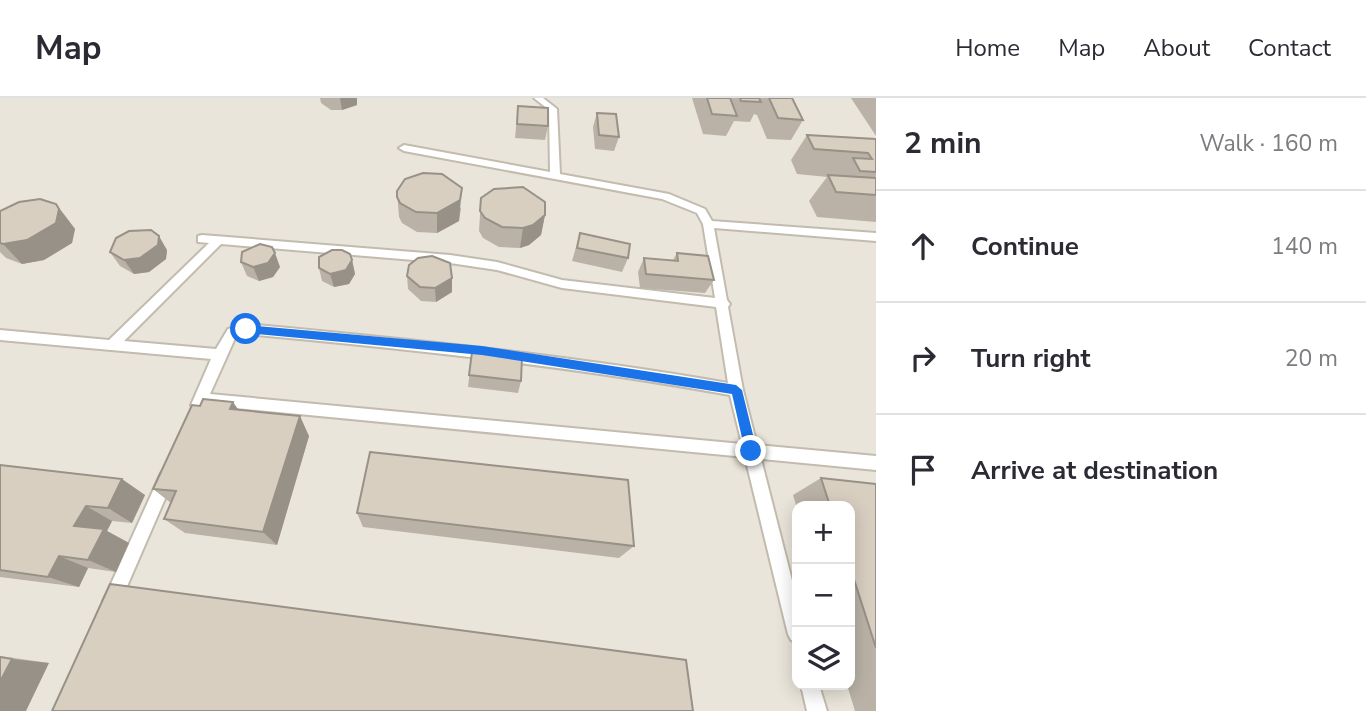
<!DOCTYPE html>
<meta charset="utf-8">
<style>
:root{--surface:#fff;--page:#f7f7f7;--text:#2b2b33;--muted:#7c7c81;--line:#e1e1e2}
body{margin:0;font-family:"Nunito Sans",sans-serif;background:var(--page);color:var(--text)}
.controls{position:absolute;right:21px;bottom:21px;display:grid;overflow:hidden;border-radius:14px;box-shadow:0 4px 18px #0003}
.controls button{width:63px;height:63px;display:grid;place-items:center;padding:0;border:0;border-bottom:2px solid var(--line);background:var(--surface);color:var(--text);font:35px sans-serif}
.stop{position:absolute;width:21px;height:21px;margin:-16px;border:5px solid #1a73e8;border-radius:50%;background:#fff}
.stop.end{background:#1a73e8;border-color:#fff;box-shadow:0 2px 7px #0008}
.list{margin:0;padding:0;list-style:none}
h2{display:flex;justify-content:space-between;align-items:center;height:91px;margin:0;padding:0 28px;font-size:30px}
h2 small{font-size:23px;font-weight:400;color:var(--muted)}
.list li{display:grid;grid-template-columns:46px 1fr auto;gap:21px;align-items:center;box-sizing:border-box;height:112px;padding:0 28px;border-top:2px solid var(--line)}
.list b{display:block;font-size:26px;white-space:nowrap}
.list em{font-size:23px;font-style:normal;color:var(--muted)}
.icon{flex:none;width:38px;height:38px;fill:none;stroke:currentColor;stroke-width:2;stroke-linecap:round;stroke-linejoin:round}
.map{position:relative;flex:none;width:876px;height:613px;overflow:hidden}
header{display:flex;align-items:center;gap:42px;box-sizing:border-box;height:98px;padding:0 35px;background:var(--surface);border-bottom:2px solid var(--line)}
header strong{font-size:33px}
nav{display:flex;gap:38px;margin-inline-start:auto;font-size:24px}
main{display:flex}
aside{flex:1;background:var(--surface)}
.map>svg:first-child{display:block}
.residential{fill:#eae5da;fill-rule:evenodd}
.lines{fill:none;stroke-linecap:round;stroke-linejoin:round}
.lane-casing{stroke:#c2bbae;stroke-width:4}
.lane{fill:#fff;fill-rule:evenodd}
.wall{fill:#bab2a6}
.shaded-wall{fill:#979187}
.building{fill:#d8cfc1;stroke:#979187;stroke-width:2}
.route{fill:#1a73e8}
</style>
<header>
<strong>Map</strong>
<nav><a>Home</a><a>Map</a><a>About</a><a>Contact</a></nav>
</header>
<main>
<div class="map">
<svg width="876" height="613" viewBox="0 0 876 613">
<rect width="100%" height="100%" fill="#f6f3ec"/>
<path class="residential" d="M0,0H876V613H0ZM797,408H850V587H797Z"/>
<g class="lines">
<defs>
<g id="lane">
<path d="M534,0H543L557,11L560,76L669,96L705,111L712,123L876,135V143L714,130L727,202L730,206L728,209L743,292L757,347L876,358V372L761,361L797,502V545L791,542L788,536L745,359L205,307L203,311H193L191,307L211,261L0,242V232L109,242L209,145L198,144V138L202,137L450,157L497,164L562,182L715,200L703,126L697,115L662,101L404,53L399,50L404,47L550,74L549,12ZM221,146L450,165L497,172L562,190L716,209L728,285C568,257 407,241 246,226L228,231L216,251L124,243ZM246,236C408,251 570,268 730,297L742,346L210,296L236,238Z"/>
<path d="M166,373L171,375L174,380L118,509L112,512L106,509L103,503L106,497L161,375Z"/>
<path d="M801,587H819L827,613H807Z"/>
</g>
</defs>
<use href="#lane" class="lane-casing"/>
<use href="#lane" class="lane"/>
</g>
<g class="wall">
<path d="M320,0H357V7L342,12H331L321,5Z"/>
<path d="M692,0H792L803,22L791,42L767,41L757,17L754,16L750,24L734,23L726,38L703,36Z"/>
<path d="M851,0H876V38Z"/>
<path d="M518,8L548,28L545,42L515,40Z"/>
<path d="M597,15L619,39L614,53L595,51L593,29Z"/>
<path d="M807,37L876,41V124L817,119L809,103L827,79L797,76L791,62Z"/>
<path d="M397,93L461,110L459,123L437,135L417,134L402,125L399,119Z"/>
<path d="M481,100L545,117L541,137L529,147L520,150L499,149L483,140L479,133Z"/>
<path d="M56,106L75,131L72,145L44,162L22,166L6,160L0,154V113Z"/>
<path d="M580,135L628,160L622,174L572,163Z"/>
<path d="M167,152L166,161L149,174L134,176L120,168L110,154Z"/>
<path d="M677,155L714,182L705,195L640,190L638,174L644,160L673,162Z"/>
<path d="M352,162L355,176L349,186L334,189L322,183L319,170Z"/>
<path d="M241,164L280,169L273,179L259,183L247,178Z"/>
<path d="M407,178L452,180V194L436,204L421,203L408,191Z"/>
<path d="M472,254L521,283L518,295L468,289Z"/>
<path d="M238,312L309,338L277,447L185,435L164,421L171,405L153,391Z"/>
<path d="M0,367L145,397L132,425L112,423L107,433L129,445L116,474L88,470L79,489L0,479Z"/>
<path d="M821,380L876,386V613H855L847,587H850V408H797V410L793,397Z"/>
<path d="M357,415L634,448L619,460L363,429Z"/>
<path d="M0,558L49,565L0,613Z"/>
</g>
<g class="shaded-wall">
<path d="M340,0H357V7L342,12Z"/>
<path d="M462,90L459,123L437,135V115Z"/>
<path d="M56,106L75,131L72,145L44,162L22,166L3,146Z"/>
<path d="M545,117L541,137L529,147L520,150L523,130Z"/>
<path d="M159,138L167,152L166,161L149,174L134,176L124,162Z"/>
<path d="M275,155L280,169L273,179L259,183L253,169Z"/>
<path d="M352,162L355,176L349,186L334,189L330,176Z"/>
<path d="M452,180V194L436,204L435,190Z"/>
<path d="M233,304L247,324L230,311Z"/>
<path d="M300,318L309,338L277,447L263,434Z"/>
<path d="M122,381L145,397L132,425L108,410Z"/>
<path d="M86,408L112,423L107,433L129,445L116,474L88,462L74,428Z"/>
<path d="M59,458L88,470L79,489L48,479Z"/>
<path d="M12,561L49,565L26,613H0V584Z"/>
</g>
<g class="building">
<path d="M707,0H730L737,18L712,16Z"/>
<path d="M740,0H759L761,4L741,3Z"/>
<path d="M769,0H792L803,22L778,20Z"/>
<path d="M518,8L548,10V28L517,26Z"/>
<path d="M597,15L616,16L619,39L599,37Z"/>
<path d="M807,37L876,41V74L860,73L853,60L872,61L868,55L814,51Z"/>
<path d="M423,75L442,76L462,90L460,102L437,115L416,114L400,105L397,99V93L405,81Z"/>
<path d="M828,77L876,80V97L836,94Z"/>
<path d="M523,89L545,104V117L533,127L523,130L502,129L485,120L480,113L481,100L494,91Z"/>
<path d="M40,101L56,106L59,111L56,125L27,142L3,146L0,145V113L19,104Z"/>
<path d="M151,132L159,138L158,147L140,160L124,162L110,154L116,140L129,133Z"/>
<path d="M580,135L630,146L628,160L577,150Z"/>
<path d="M260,146L272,149L275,155L268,165L253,169L241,164L242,154Z"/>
<path d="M332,152H342L350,156L352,162L346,172L330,176L319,170V159Z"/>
<path d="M677,155L708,158L714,182L646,176L644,160L678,163Z"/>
<path d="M432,158L450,165L452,180L435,190L420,189L407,178L409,167L418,160Z"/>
<path d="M472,254L522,259L521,283L469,277Z"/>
<path d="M203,301L233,304L230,311L300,318L263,434L164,421L176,393L153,391L192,307L200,308Z"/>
<path d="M370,354L628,382L634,448L357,415Z"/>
<path d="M0,367L122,381L108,410L86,408L74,428L104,431L88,462L59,458L48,479L0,472Z"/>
<path d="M821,380L876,386V550L850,469V408H830Z"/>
<path d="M110,486L686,562L693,613H52Z"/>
<path d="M0,559L12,561L0,584Z"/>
</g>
<path class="route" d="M246,227L482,248L736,287L742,292L757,353L751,359L745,353L732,296L482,257L246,235L241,231Z"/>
</svg>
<div class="controls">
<button>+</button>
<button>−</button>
<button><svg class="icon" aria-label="layers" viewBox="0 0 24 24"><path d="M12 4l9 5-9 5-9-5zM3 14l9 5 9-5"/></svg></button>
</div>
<div class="stop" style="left:246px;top:231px"></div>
<div class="stop end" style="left:751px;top:353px"></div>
</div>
<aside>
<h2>2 min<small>Walk · 160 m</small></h2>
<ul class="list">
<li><svg class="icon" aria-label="ahead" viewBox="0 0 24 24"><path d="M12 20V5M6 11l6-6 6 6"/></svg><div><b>Continue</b></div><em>140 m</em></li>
<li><svg class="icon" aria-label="right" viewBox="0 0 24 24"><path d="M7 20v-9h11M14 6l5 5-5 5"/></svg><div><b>Turn right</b></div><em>20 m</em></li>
<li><svg class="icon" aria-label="arrive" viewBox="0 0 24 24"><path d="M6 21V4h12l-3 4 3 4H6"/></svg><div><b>Arrive at destination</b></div></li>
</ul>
</aside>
</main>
